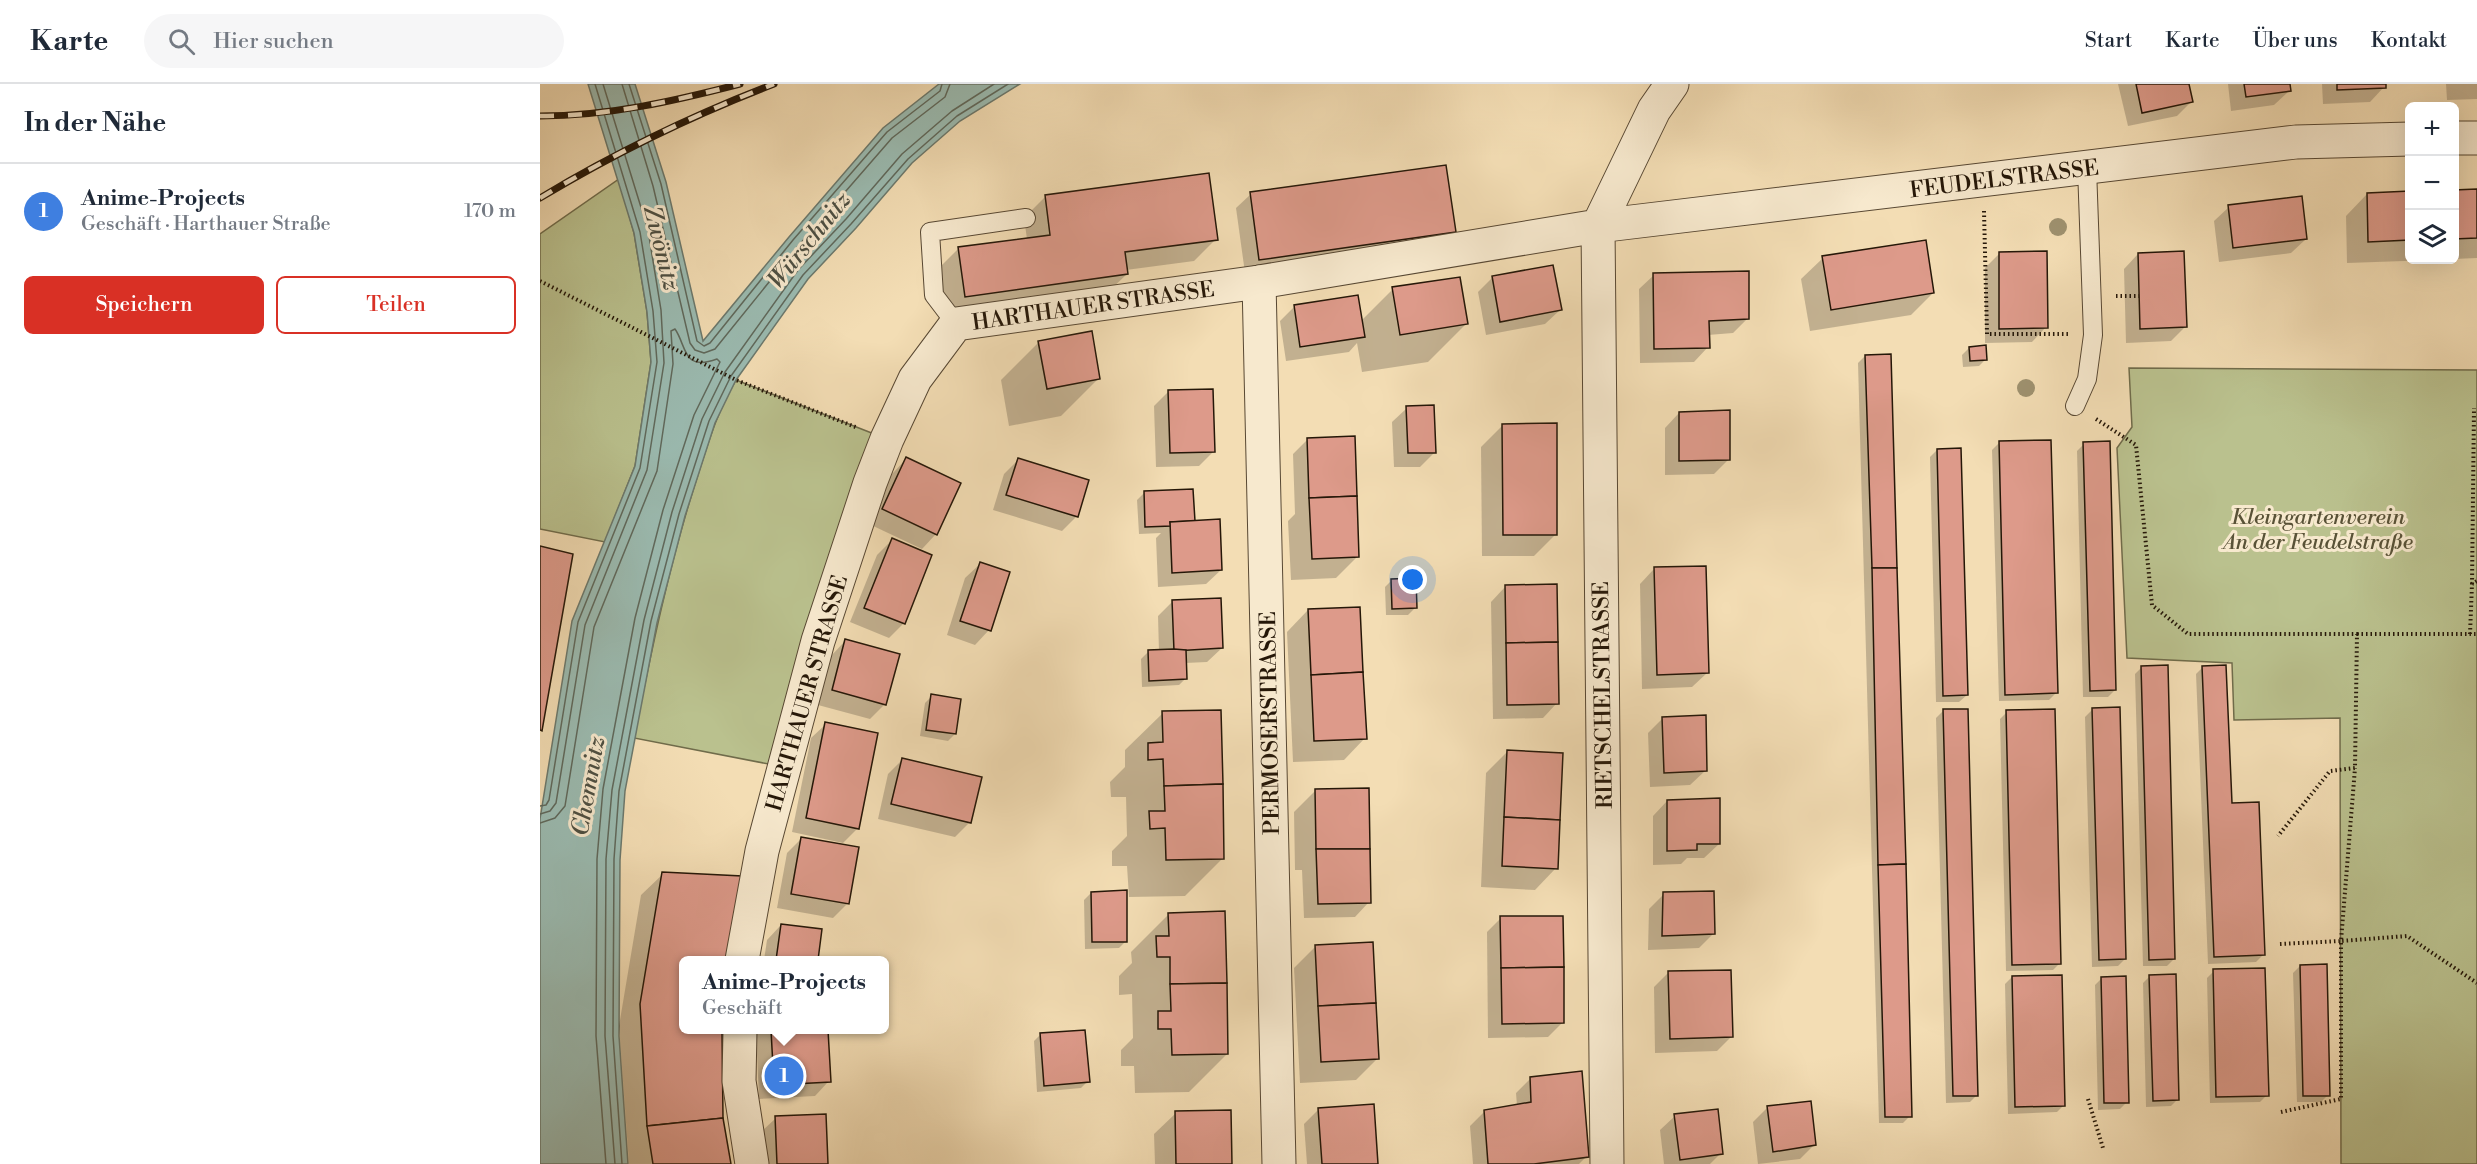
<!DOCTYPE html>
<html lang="de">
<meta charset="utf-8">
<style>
:root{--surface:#fff;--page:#f6f6f7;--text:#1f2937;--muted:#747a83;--line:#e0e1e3;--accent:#d93025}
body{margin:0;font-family:"Libre Bodoni",serif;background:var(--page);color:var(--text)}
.controls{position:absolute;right:18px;top:18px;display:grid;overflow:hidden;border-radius:9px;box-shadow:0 6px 24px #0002}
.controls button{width:54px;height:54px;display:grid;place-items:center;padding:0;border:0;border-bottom:2px solid var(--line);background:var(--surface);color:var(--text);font:30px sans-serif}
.you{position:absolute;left:873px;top:496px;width:21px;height:21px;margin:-15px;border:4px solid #fff;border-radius:50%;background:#1a73e8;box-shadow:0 0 0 9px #1a73e833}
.badge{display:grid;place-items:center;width:39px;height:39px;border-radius:50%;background:var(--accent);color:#fff;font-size:20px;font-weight:700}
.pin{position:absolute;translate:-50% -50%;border:3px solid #fff;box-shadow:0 2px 6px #0006}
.popup{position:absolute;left:139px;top:872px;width:210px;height:78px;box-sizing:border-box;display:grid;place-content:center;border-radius:9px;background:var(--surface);filter:drop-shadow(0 2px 4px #0005);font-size:20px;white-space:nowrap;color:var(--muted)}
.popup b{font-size:22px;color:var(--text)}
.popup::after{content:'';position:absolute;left:50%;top:100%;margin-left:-12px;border:12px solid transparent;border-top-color:var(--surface)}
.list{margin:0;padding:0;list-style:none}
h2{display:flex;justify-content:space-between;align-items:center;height:78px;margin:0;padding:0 24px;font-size:26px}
h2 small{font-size:20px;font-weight:400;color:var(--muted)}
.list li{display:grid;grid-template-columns:39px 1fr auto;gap:18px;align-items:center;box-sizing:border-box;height:96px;padding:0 24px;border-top:2px solid var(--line)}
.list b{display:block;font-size:22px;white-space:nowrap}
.list p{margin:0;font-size:20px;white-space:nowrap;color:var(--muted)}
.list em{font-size:20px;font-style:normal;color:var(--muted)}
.actions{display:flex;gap:12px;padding:18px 24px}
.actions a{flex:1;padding:14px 0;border:2px solid var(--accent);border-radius:9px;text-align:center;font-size:21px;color:var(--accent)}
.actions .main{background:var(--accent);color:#fff}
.icon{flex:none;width:33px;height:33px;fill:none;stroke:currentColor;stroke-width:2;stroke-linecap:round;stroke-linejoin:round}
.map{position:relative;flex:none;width:1937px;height:1080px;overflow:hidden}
header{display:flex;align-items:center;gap:36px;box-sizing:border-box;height:84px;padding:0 30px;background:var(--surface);border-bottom:2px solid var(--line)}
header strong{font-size:28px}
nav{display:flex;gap:33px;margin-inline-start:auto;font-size:21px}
.search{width:420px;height:54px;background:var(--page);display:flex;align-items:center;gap:15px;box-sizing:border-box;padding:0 21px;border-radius:33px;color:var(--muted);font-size:22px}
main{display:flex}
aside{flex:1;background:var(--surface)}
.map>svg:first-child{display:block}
.green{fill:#bac18e;stroke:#706c4b;stroke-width:1.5}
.water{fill:#9bbbb1;stroke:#6c796d;stroke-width:1.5}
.shadow{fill:#0003}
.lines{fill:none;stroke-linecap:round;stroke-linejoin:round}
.shore{stroke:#60695c;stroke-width:1.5}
.building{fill:#dd9a8a;stroke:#251708;stroke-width:1.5}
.lane-casing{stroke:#584833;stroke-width:20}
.street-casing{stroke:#584833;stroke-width:35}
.path{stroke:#251708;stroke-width:4;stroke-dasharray:1.5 3;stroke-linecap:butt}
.lane{stroke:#f7e9ce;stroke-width:18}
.street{stroke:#f7e9ce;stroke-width:33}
.rail-casing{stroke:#251708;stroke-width:7}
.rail{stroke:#f7e9ce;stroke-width:4.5;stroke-dasharray:14;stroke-linecap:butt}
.tree{fill:#9e916f}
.labels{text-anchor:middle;stroke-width:6;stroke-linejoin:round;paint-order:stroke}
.street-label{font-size:22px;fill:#251708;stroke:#f7e9ce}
.park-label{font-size:22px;font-style:italic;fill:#595237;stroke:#f7e9ce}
.water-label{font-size:24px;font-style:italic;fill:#4e5043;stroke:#f7e9ce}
</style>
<header>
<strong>Karte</strong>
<div class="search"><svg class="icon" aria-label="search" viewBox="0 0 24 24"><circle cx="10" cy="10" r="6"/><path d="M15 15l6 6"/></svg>Hier suchen</div>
<nav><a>Start</a><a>Karte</a><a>Über uns</a><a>Kontakt</a></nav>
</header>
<main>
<aside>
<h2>In der Nähe<small></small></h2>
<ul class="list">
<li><span class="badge" style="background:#3f7fe0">1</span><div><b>Anime-Projects</b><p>Geschäft · Harthauer Straße</p></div><em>170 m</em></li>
</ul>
<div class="actions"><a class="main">Speichern</a><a>Teilen</a></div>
</aside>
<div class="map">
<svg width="1937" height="1080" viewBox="0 0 1937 1080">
<rect width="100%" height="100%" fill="#f3ddb4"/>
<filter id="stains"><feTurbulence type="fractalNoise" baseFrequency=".00333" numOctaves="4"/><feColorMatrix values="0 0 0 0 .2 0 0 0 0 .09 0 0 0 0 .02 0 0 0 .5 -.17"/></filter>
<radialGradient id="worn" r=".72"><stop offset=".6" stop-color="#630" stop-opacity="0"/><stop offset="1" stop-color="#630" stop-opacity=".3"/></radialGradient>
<g class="green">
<path d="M79,95L94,149L107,228L111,278L95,382L65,458L0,445V150Z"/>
<path d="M1589,284L1937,286V1080H1801L1800,634L1694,636L1692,579L1587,574L1577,364L1592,343Z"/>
<path d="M196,296L347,355L244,683L94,654C111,568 129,481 156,397C167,363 177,327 196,296Z"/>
</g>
<path class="water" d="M48,0H95L126,98L163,257L249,153L343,44L399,0H480L420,37L372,79L316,144L268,195L196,296L175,339L145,432L117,539L85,707L80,776L79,952L88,1080H0V735L32,537L95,382L111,278L107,228L94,149Z"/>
<g class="shadow">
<path d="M1578,0H1647L1651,18L1637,32L1588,42Z"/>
<path d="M1688,0H1748L1749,7L1734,21L1691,27Z"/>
<path d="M1782,0H1844V3L1830,18L1783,20Z"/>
<path d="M1906,0H1937V15L1907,16Z"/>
<path d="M1914,107H1937V174L1914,175Z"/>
<path d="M1870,109V176H1893L1807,179L1806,132L1827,110Z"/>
<path d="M711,110L914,148L900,162L705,189L696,124Z"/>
<path d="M506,112L676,155L654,177L586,186L587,190L565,211L404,233L397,186L419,164L487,155L484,134Z"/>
<path d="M1689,123L1766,155L1751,169L1679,178L1674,137Z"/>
<path d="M1459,170L1506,243L1492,258L1445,259V184Z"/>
<path d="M1598,170L1646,242L1631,257L1586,259L1584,185Z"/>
<path d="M1283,174L1393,209L1371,231L1270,247L1261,195Z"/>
<path d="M1114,191L1208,234L1193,249L1168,251V263L1154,278L1100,279L1099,205Z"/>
<path d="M953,193L1020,226L1005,240L946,251L938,208Z"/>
<path d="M853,205L926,240L888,278L822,288L817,259L809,268L746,277L740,237L754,223L821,237Z"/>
<path d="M499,258L559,294L521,332L469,342L461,296Z"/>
<path d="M1429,264L1446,275L1439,282L1423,283L1422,271Z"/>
<path d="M1325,272L1370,1032L1363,1039H1339L1318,279Z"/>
<path d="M629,307L673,368L659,382L616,383L614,322Z"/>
<path d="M867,324L895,368L880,383H854L852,338Z"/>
<path d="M1139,329L1189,375L1174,390L1125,391V344Z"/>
<path d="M963,341L1016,450L994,472H942L941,363Z"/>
<path d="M768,355L818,472L796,494L751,496L748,437L755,430L753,370Z"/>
<path d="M1459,359L1516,609L1509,616L1459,617L1452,366Z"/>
<path d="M1544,360L1575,606L1568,613H1543L1537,367Z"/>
<path d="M1397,366L1427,611L1419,618H1396L1390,373Z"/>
<path d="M366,375L396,450L382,465L329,440L352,390Z"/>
<path d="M478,376L537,432L522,447L453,426L464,390Z"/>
<path d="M604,409L653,438L681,486L666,500L618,503L616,454L621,449L599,450L597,416Z"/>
<path d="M352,456L364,539L349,554L310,538L337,471Z"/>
<path d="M440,480L449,546L435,561L407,551L425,494Z"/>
<path d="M1114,485L1167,589L1152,603L1102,605L1100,500Z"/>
<path d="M852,496L875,524L868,531H846L845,503Z"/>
<path d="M965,503L1017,619L1003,634L953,635L951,518Z"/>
<path d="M632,518L682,564L667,578L645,579L646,594L639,601L602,603L601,575L608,568H619L618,532Z"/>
<path d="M768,526L825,654L804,676L753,678L747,548Z"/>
<path d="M305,557L345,620L330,635L278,621L291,572Z"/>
<path d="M1602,583L1634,875L1627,882H1603L1595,590Z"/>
<path d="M1663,583L1723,871L1716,878L1668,880L1656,590Z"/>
<path d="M392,612L415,650L408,657L380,652L385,619Z"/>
<path d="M1552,626L1585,875L1578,882L1552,883L1545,633Z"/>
<path d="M1403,627L1437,1011L1430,1018L1406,1019L1396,634Z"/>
<path d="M1467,628L1520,879L1513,886L1466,887L1460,635Z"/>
<path d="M623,629L683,774L645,812L589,813L587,782H572V767L587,752L586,713H571L570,698L585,683V666Z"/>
<path d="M1123,634L1165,687L1150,701L1110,703L1108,649Z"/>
<path d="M286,640L318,744L303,759L252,748L271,654Z"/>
<path d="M968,667L1016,784L995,806L941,803L946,689Z"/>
<path d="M363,675L430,738L415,753L338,735L348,690Z"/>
<path d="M776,706L829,818L815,833L764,834L762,786H755L754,728Z"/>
<path d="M1127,717L1179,760L1164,774H1147L1141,780L1113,781V732Z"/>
<path d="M262,754L307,820L293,834L237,824L247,769Z"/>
<path d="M123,790L188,876H144V946H181V1034L189,1080H89L79,942L101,811Z"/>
<path d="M551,809L586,857L579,864L545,865L544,816Z"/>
<path d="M1124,810L1174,849L1159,864L1108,866L1109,825Z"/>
<path d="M629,830L687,970L649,1008L595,1009L594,982H581V966L593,954L592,910L579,911V892L592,879L591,868Z"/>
<path d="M961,834L1023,938L1008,953L948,954L947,848Z"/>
<path d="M241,841L280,846L277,876H224L227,856Z"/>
<path d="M776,862L838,974L816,996L760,999L754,884Z"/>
<path d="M1760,882L1788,1011L1781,1018H1757L1753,889Z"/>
<path d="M1674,887L1727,1011L1720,1018L1670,1019L1667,894Z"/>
<path d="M1128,889L1192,952L1177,967L1115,969L1114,903Z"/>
<path d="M1610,892L1638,1015L1631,1022L1606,1023L1603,899Z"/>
<path d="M1472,893L1524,1021L1517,1028L1468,1030L1465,900Z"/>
<path d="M1562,894L1587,1018L1580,1025L1558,1026L1555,901Z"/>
<path d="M218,946H286L289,997L275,1012L219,1015L216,948Z"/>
<path d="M501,950L548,997L541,1004L497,1008L494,957Z"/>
<path d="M991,994L1047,1072L1039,1080H933L930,1042L945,1027L977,1022L976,1009Z"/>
<path d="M1228,1023L1274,1061L1260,1075L1218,1080L1213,1038Z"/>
<path d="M779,1025L836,1080H767L764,1040Z"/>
<path d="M636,1029L690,1080H615L614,1050Z"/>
<path d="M1135,1032L1181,1069L1170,1080H1124L1120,1046Z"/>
<path d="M236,1034L287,1080H223L221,1048Z"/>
</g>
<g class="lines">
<g class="shore">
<path d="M82,0L113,102L150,259L155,266L164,269L175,265L259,161L352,54L405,13L410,0"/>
<path d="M89,0L121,100L157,257L164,262L170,259L253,156L347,48L400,7L402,0"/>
<path d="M0,722L6,721L9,716L38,538L100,384L117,278L113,227L100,148L55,0"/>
<path d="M0,730L10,727L16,719L45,541L107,386L124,279L121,226L108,146L63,0"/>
<path d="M0,739L15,734L25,722L54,543L117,387L133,280L131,247L135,245C147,262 142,288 177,275L180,278L154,331L123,426L95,534L63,705L57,775L56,952L66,1080"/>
<path d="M75,1080L65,952L66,775L72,706L104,536L132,428L162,335L185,288L258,186L306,135L362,70L412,27L454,0"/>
<path d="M82,1080L73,952L74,775L79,707L111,537L139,430L169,337L191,292L263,191L311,140L368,75L417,32L468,0"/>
</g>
</g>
<g class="building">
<path d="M1596,0H1649L1653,18L1602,29Z"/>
<path d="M1704,0H1750L1751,7L1706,13Z"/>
<path d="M1797,0H1846V4L1797,6Z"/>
<path d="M906,81L916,148L719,176L710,108Z"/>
<path d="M669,89L678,156L585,168L588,190L425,213L418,163L510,151L505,111Z"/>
<path d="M1937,105V154L1914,155V106Z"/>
<path d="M1870,107V156L1828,158L1827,109Z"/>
<path d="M1762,112L1767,155L1693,164L1688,121Z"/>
<path d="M1386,156L1394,209L1291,226L1282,172Z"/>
<path d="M1507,167L1508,244L1459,245V168Z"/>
<path d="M1644,167L1647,243L1600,245L1598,169Z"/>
<path d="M1013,181L1022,226L960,238L952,192Z"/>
<path d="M1209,187V235L1169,237L1170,264L1114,265L1113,189Z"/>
<path d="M920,193L928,240L860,251L852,203Z"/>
<path d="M818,211L825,253L760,263L754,221Z"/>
<path d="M552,247L560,295L507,305L498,257Z"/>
<path d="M1446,261L1447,276L1430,277L1429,263Z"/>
<path d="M1351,270L1357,484H1332L1325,271Z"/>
<path d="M673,305L675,368L630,369L628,306Z"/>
<path d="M894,321L896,369H868L866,322Z"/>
<path d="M1190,326V376L1139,377V328Z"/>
<path d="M1017,339V451H963L962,340Z"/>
<path d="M815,352L817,412L769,414L767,354Z"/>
<path d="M1511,356L1518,609L1465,611L1459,357Z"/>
<path d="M1570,357L1576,606L1550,607L1543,358Z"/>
<path d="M1421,364L1428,611L1403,612L1397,365Z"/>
<path d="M366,373L421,399L397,451L342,425Z"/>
<path d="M478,374L549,396L538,433L466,411Z"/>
<path d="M653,405L655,437L630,438L631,442L605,443L604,407Z"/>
<path d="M817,412L819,473L772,475L769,414Z"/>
<path d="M680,435L682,486L632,489L630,438Z"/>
<path d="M352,454L392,471L365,540L324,524Z"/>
<path d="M0,462L33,470L2,647L0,646Z"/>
<path d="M440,478L470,488L451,547L420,537Z"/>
<path d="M1166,482L1169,589L1117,591L1114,483Z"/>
<path d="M1332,484H1357L1366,780L1338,781Z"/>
<path d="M876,494L877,524L852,525L851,495Z"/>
<path d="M1017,500L1018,558L966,559L965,501Z"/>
<path d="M681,514L683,564L634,567L632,516Z"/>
<path d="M820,523L823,588L771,591L768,525Z"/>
<path d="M305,555L360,570L346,621L292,606Z"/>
<path d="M1018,558L1019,620L967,621L966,559Z"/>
<path d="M634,565L646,566L647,595L609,597L608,566Z"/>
<path d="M1628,581L1635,875L1609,876L1601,582Z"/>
<path d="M1686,581L1692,719L1719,718L1725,871L1674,873L1662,582Z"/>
<path d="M823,588L827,655L774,657L771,591Z"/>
<path d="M391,610L421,615L416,650L386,646Z"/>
<path d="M1580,623L1586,875L1559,876L1552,624Z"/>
<path d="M1403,625H1428L1438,1012H1413Z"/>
<path d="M1515,625L1521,880L1472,881L1466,626Z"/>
<path d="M681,626L683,700L624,702L623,675L608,676V659L623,658L622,627Z"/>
<path d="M1166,631L1167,687L1124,689L1122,633Z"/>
<path d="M285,638L338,649L319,745L266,734Z"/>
<path d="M967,666L1023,669L1020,736L964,733Z"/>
<path d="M362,674L442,693L431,739L351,720Z"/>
<path d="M683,700L684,775L626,776L625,744L610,745L609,727H625L624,702Z"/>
<path d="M829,704L830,765H776L775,705Z"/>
<path d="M1180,714V760H1157V766L1127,767V716Z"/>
<path d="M964,733L1020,736L1018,785L962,782Z"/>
<path d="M261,753L319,763L309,820L251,810Z"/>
<path d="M776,765H830L831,819L778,820Z"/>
<path d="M1366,780L1372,1033H1345L1338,781Z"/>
<path d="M122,788L202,792L190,876H144V946H182L183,1034L107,1042L100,920Z"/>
<path d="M587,806V858H552L551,808Z"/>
<path d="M1174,807L1175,850L1122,852L1123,808Z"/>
<path d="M685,827L687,899L630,900V873H617L616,852H629L628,829Z"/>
<path d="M960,832H1023L1024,883L961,884Z"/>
<path d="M241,840L282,845L278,876H236Z"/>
<path d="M833,858L836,919L778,922L775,861Z"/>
<path d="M1787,880L1790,1012H1763L1760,881Z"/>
<path d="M1024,883V939L962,940L961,884Z"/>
<path d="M1725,884L1729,1012L1676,1013L1673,885Z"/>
<path d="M1191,886L1193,953L1130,955L1128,887Z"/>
<path d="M1636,890L1639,1016L1613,1017L1609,891Z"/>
<path d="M1522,891L1525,1022L1475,1023L1472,892Z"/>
<path d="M1586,892L1589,1019H1564L1561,893Z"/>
<path d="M687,899L688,970L632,971L631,945H618V927H631L630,900Z"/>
<path d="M836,919L839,975L781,978L778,922Z"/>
<path d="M231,946H288L291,998L234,1001Z"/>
<path d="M545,946L550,998L504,1002L500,949Z"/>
<path d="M1042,987L1049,1073L994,1080H948L944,1026L991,1018L990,993Z"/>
<path d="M1271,1017L1276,1061L1233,1068L1227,1022Z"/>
<path d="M834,1020L838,1080H782L778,1024Z"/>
<path d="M1178,1025L1183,1070L1140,1076L1134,1030Z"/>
<path d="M691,1026L692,1080H636L635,1027Z"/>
<path d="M286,1030L288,1080H237L235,1032Z"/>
<path d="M183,1034L191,1080H113L107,1042Z"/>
</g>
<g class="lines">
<defs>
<g id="lane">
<path d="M416,240L394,211L390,148L486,134"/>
<path d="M1535,322L1547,295L1553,251L1547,84"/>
</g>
<g id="street">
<path d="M1914,54H1937"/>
<path d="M719,198L739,1080"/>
<path d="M202,876L222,767L278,557L330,399L347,355L375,295L416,240L719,198L1058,142L1114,26L1132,0"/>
<path d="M200,946L199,997L212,1080"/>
<path d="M1067,1080L1058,142L1756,58L1870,55"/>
</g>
</defs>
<use href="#lane" class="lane-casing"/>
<use href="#street" class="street-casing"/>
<g class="path">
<path d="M1444,127L1447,250H1529"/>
<path d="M0,197L196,296L318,344"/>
<path d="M1576,212H1599"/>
<path d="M1556,335L1596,361L1612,521L1648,550H1817L1815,684L1790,687L1738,752"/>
<path d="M1932,500L1934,324"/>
<path d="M1817,550H1937"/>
<path d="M1930,550L1932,500L1937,497"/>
<path d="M1740,860L1801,857L1815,684"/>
<path d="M1548,1015L1563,1064"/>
<path d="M1741,1028L1801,1015V857L1867,852L1937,899"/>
</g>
<use href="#lane" class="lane"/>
<use href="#street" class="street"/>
<defs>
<g id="rail">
<path d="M0,32C69,32 134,17 200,0"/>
<path d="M0,114C75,69 153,31 234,0"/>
</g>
</defs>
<use href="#rail" class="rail-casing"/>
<use href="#rail" class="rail"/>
</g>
<g class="tree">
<circle cx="1518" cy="143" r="9"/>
<circle cx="1486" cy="304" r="9"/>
</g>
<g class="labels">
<g class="street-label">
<text transform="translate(1464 94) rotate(-7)" y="8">FEUDELSTRASSE</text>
<text transform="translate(553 221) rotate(-8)" y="8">HARTHAUER STRASSE</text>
<text transform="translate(266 609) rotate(-74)" y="8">HARTHAUER STRASSE</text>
<text transform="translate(1062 611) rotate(-91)" y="8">RIETSCHELSTRASSE</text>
<text transform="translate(729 639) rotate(-91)" y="8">PERMOSERSTRASSE</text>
</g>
<g class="park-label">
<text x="1778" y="440">Kleingartenverein<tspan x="1778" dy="25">An der Feudelstraße</tspan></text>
</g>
<g class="water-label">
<text transform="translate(269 156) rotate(-51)" y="8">Würschnitz</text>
<text transform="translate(122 164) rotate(76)" y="8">Zwönitz</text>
<text transform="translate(48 702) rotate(-80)" y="8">Chemnitz</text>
</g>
</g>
<rect width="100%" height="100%" filter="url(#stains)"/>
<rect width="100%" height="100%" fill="url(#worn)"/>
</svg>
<div class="controls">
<button>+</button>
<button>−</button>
<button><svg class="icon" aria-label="layers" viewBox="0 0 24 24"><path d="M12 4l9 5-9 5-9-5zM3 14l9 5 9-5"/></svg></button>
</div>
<div class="you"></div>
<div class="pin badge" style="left:244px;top:992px;background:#3f7fe0">1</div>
<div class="popup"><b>Anime-Projects</b>Geschäft</div>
</div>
</main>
